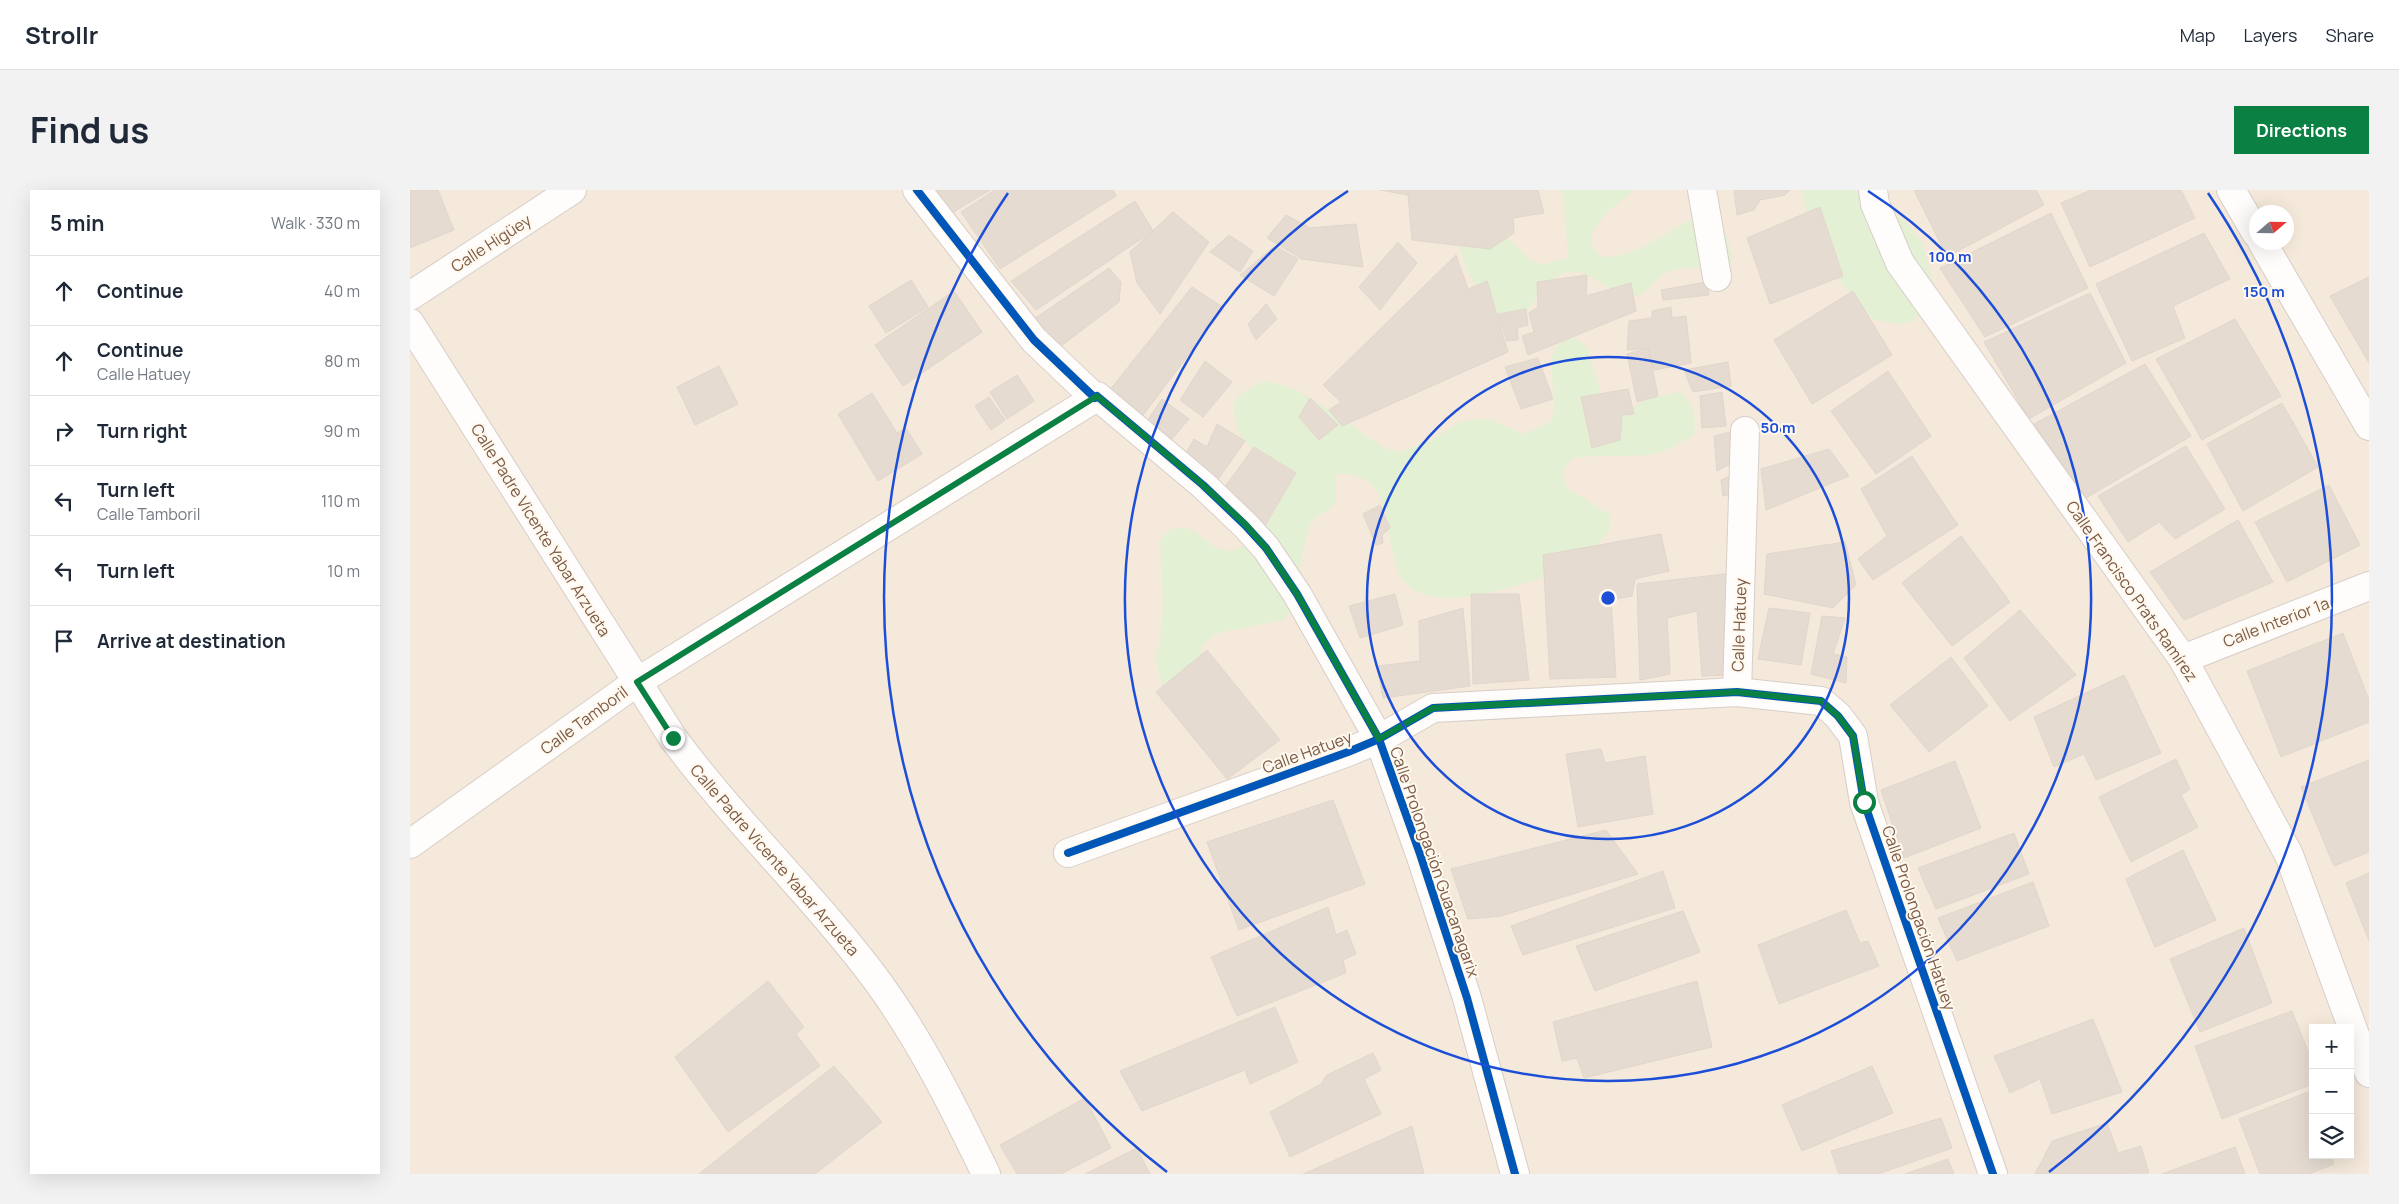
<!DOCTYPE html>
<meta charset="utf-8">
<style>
:root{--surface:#fff;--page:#f2f2f3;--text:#1f2937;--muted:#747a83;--line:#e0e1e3;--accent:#0b8043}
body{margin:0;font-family:Manrope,sans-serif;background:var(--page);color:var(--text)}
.controls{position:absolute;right:15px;bottom:15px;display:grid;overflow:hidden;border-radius:0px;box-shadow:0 5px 20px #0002}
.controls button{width:45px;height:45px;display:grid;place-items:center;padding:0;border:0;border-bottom:1px solid var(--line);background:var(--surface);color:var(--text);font:25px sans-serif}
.compass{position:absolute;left:1839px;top:15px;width:45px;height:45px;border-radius:50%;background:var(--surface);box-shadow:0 5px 20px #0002;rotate:70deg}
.stop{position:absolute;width:15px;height:15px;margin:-11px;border:4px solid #0b8043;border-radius:50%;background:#fff}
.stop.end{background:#0b8043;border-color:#fff;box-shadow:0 1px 5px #0008}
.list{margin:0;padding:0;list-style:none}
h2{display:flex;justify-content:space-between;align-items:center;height:65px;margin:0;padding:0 20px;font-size:21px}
h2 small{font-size:16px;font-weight:400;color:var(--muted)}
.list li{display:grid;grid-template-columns:32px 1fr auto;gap:15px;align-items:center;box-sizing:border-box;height:70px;padding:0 20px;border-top:1px solid var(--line)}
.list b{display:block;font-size:19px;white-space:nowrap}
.list p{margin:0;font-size:16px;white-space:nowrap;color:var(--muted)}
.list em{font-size:16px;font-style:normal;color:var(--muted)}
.icon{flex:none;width:28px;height:28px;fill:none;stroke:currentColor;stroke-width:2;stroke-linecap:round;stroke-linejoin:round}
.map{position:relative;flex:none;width:1959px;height:984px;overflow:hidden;border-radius:0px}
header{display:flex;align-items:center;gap:30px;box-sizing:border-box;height:70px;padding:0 25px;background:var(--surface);border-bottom:1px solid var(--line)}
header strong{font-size:24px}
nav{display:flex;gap:28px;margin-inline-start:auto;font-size:18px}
.intro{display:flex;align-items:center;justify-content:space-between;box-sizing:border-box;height:120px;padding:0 30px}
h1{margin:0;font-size:35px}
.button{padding:12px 22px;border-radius:0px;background:var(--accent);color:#fff;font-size:18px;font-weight:700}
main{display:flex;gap:30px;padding:0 30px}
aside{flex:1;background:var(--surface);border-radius:0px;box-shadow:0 5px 20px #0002}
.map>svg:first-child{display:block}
.residential{fill:#f4e9da;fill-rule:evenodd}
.green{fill:#e4f0d4}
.building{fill:#e5dbd1;stroke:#e2d6cc}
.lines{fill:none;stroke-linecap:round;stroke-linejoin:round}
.minor-casing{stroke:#d7cec8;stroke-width:30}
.minor{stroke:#fefdfc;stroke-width:28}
.cycleway-casing{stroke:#fff8ed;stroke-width:11}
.cycleway{stroke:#0057b8;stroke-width:8}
.route{stroke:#0b8043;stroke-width:6}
.ring{fill:none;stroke:#1d4ed8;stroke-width:2.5}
.labels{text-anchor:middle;stroke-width:4;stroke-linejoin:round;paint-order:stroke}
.street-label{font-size:16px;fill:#7a5947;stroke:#fff8ed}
.centre{fill:#1d4ed8;stroke:#fff8ed;stroke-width:2.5}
.ring-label{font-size:15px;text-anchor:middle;font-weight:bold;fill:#1d4ed8;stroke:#fff8ed;stroke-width:4;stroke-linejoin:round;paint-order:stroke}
</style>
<header>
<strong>Strollr</strong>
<nav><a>Map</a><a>Layers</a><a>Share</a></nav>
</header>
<div class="intro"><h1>Find us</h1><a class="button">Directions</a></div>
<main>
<aside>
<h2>5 min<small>Walk · 330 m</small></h2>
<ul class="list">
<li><svg class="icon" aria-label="ahead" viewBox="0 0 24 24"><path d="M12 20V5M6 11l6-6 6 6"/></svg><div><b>Continue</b></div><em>40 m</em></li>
<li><svg class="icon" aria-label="ahead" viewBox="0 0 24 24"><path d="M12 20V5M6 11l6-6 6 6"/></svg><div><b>Continue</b><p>Calle Hatuey</p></div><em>80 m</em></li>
<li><svg class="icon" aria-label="right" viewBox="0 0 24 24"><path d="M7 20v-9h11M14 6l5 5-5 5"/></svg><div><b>Turn right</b></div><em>90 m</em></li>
<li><svg class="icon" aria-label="left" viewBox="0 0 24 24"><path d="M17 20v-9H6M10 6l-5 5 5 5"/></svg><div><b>Turn left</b><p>Calle Tamboril</p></div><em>110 m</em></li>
<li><svg class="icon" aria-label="left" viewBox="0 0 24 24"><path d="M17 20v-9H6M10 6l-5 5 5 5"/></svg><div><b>Turn left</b></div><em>10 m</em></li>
<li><svg class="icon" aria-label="arrive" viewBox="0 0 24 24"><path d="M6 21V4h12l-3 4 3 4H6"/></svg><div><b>Arrive at destination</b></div></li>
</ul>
</aside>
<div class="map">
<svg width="1959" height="984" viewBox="0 0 1959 984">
<rect width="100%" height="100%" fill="#f8f3eb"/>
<path class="residential" d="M0,0H1959V984H0ZM1846,22H1876V52H1846ZM1903,838H1940V965H1903Z"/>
<g class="green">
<path d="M1150,0H1224L1196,23L1181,44L1182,56L1192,67C1225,68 1256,43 1284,27C1317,36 1315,37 1323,69L1316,80C1297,79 1274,74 1256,83C1245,88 1239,104 1225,106C1202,108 1179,77 1158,82C1130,88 1120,131 1102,131C1095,131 1086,125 1080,123L1056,78L1049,55L1063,13L1121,71L1133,74L1158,68L1154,12Z"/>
<path d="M1392,0H1443L1496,32L1513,54L1523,93L1514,120L1503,131L1490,134L1464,130L1421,82L1396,19Z"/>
<path d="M1164,147L1177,157L1195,219L1209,226L1237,209L1270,202C1285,217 1286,224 1284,245C1271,252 1257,262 1242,264C1215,269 1188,262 1161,269L1152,283L1158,299L1199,324L1201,339C1190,351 1178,368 1165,378C1156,384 1139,386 1129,389C1092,399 1021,426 992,389C988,384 987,376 985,371C971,329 984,285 925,283L926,313L901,332L892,363L885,414L874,430L808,443L793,454L782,505L756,512L745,467L750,452L753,415L750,351L760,339C764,339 771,337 775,338C791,341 802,361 819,361C839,360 865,328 869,310C871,301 869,289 869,279C839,256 825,253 823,212C831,205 844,192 856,192C889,193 945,239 974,258L990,262L1020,251L1048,233L1065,229L1081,230L1113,244L1142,231L1144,215L1141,167L1149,153Z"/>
</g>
<g class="building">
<path d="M0,0H28L44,40L0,58Z"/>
<path d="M525,0H580L542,23Z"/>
<path d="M585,0H703L706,6L590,79L551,22Z"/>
<path d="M970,0H1128L1134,23L1103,28L1104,43L1080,59L1002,50L998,5Z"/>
<path d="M1324,0H1380L1375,5L1350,10L1344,20L1327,25Z"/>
<path d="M1504,0H1626L1634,15L1537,67Z"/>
<path d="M1681,0H1771L1785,28L1680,77L1651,13Z"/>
<path d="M725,11L743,41L626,120L601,91Z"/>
<path d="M1410,17L1433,86L1360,114L1337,48Z"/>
<path d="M763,22L799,52L750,124L727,93L720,62Z"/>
<path d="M1641,23L1678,98L1575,147L1530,78Z"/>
<path d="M876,25L900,38L946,34L953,77L892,69L857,48Z"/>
<path d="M1794,43L1820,89L1763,116L1775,148L1722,171L1686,94Z"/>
<path d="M819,45L843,61L830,82L800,62Z"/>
<path d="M988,52L1007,73L970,120L949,97Z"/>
<path d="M865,56L888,69L864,106L830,85Z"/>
<path d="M1046,65L1058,99L1077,91L1098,162L932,236L919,220L931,212L913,195Z"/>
<path d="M699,78L711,92L709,112L647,159L624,129Z"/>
<path d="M1177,85L1176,106L1221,93L1226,121L1118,165L1112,146L1124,142L1119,123L1128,117L1127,92Z"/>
<path d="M1959,87V173L1920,106Z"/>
<path d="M501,90L518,117L476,143L459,116Z"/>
<path d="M1297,92L1299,105L1253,110L1251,100Z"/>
<path d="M782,97L814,118L727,233L695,206Z"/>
<path d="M544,101L572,142L493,196L465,155Z"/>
<path d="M1443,101L1482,165L1402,214L1364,150Z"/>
<path d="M1680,103L1716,173L1619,229L1574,152Z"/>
<path d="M856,114L867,129L846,150L838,134Z"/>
<path d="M1261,117L1262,128L1276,126L1281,173L1244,180L1238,158L1217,160L1219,131L1242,128V121Z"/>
<path d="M1116,119L1118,135L1107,138L1108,150L1097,151L1088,124Z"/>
<path d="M1825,129L1871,206L1792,250L1746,169Z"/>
<path d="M1238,158L1248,206L1227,212L1217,164Z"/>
<path d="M1128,168L1143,209L1111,219L1095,177Z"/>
<path d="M795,171L822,192L793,227L770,210Z"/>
<path d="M1318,172L1321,196L1283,202L1274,180Z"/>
<path d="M1735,174L1781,246L1676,308L1624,234Z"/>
<path d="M309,176L328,214L285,235L267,197Z"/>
<path d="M1478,181L1521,246L1466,284L1421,221Z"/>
<path d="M607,185L624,211L597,229L580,202Z"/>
<path d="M1218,199L1224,224L1212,225L1210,250L1182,258L1171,207Z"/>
<path d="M1312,202L1316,236L1292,238L1290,206Z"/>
<path d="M462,203L487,243L496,238L512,264L468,291L428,224Z"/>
<path d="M579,207L595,230L581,240L565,216Z"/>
<path d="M900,208L928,235L909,250L889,227Z"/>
<path d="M752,209L779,229L756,256L733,237Z"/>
<path d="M1872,213L1908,277L1833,321L1797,254Z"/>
<path d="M807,234L835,251L809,288L774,267L784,249L797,257Z"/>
<path d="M1328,240V270L1307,281L1304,246Z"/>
<path d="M1776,256L1815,319L1765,349L1749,332L1718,352L1688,306Z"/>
<path d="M844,257L886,283L853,339L814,298Z"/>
<path d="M1419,259L1439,286L1356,320L1351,279Z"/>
<path d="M1502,266L1548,335L1463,390L1448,369L1477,346L1451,299Z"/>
<path d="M1323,285L1325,303L1313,306L1311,290Z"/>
<path d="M1919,295L1950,355L1877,392L1845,332Z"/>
<path d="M970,315L980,338L972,345L973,353L966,355L953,324Z"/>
<path d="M1828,330L1863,392L1774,430L1740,382Z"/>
<path d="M1251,344L1259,381L1225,389L1222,406L1201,410L1206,487L1140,489L1133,365Z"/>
<path d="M1551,346L1600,412L1542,456L1492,393Z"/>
<path d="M1435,352L1446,395L1423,418L1354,404L1357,364Z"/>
<path d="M1324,383L1323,485L1292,486L1287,421L1257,428L1260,484L1230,490L1227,394Z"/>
<path d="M985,404L993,435L950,448L939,416Z"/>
<path d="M1061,404H1109L1119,490L1063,494Z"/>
<path d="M1053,418L1060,496L973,508L967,476L1010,471L1009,431Z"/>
<path d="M1359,418L1400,423L1391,475L1348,469Z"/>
<path d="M1610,420L1666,485L1600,531L1554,468Z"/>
<path d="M1412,426L1435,428L1423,464L1437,467L1436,493L1401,484Z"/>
<path d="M1933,443L1959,510V532L1871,567L1837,481Z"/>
<path d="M797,460L870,550L817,589L746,502Z"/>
<path d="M1541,467L1578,516L1519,562L1480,515Z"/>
<path d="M1714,485L1751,563L1686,590L1674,564L1644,577L1624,527Z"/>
<path d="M1191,559L1195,573L1235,566L1243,624L1168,637L1156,564Z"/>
<path d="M1766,569L1780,599L1771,605L1788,637L1721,672L1689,607Z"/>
<path d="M1959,570V662L1924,676L1891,597Z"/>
<path d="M1545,571L1571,638L1494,668L1471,600Z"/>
<path d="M923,610L955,694L829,740L797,652Z"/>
<path d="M1196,640L1228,684L1091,726L1058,729L1041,679Z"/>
<path d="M1604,643L1619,684L1526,719L1508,678Z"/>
<path d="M1773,660L1806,730L1745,757L1716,689Z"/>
<path d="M1253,681L1265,718L1113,765L1101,736Z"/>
<path d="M1959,683V751L1936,693Z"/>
<path d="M1623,692L1639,736L1547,771L1528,728Z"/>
<path d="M918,717L926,745L937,740L946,764L933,770L936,783L827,826L801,767Z"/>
<path d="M1436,720L1450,753L1458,751L1469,776L1369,814L1348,755Z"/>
<path d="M1273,721L1290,762L1185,801L1166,756Z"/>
<path d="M1834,738L1862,813L1790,842L1760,769Z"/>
<path d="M358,791L394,837L386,844L410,876L318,942L265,867Z"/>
<path d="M1287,791L1302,857L1174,888L1167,868L1152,871L1143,832Z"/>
<path d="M865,817L888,872L840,894L835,880L732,921L710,881Z"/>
<path d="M1882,821L1903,874V894L1812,929L1785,856Z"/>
<path d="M1683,829L1712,902L1642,924L1630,889L1600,903L1584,866Z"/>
<path d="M963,863L971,880L954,889L971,924L880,967L860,922L911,894L917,885Z"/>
<path d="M424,876L472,932L405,984H289Z"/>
<path d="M1462,876L1483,923L1392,961L1372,915Z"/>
<path d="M1898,902L1903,916V965H1921L1924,974L1899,984H1850L1829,929Z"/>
<path d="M675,908L701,958L651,984H607L590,955Z"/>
<path d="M1531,928L1542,958L1468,984H1429L1421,961Z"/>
<path d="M1697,933L1708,963L1731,956L1739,983L1625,984L1642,951Z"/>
<path d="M1002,936L1014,984H893Z"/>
<path d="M1825,957L1835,984H1752Z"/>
<path d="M727,958L740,984H675Z"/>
<path d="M1538,969L1544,984H1495Z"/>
</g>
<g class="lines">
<defs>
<g id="minor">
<path d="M507,0L624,150L685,208L687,206L793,295L835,335L856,358L887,404L969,549L1010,664L1057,808L1105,984"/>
<path d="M1292,0L1307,87"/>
<path d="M1463,0L1465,14L1490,73L1773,469L1879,665L1959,883"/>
<path d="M1821,0L1846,43"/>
<path d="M1852,52L1959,236"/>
<path d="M0,106L162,0"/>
<path d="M0,133L263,548C326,633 405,707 468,792C511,851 544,918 576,984"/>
<path d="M1773,469L1959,396"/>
<path d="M1327,502L1335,241"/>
<path d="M0,654L227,492L685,208"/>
<path d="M658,663L938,562L969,549L1023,518L1327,502L1411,511L1428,526L1443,546L1454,612L1583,984"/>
</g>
</defs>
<use href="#minor" class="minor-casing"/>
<use href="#minor" class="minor"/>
<defs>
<g id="cycleway">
<path d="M507,0L624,150L685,208L687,206L793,295L835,335L856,358L887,404L969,549L1010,664L1057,808L1105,984"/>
<path d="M658,663L938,562L969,549L1023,518L1327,502L1411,511L1428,526L1443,546L1454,612L1583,984"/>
</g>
</defs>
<use href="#cycleway" class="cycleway-casing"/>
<use href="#cycleway" class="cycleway"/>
</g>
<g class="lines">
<path class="route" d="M263,548L227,492L687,206L793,295L835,334L856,358L887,404L969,549L1023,518L1327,502L1411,511L1428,526L1443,546L1454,612"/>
</g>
<g class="ring">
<circle cx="1198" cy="408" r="241"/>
<path d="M1458 1A483 483 0 1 1 938 1"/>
<path d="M757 982A724 724 0 0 1 598 3M1798 3A724 724 0 0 1 1639 982"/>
</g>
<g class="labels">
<g class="street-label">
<text transform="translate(81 53) rotate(-33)" y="6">Calle Higüey</text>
<text transform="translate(131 340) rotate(58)" y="6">Calle Padre Vicente Yabar Arzueta</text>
<text transform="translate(1722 401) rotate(55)" y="6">Calle Francisco Prats Ramírez</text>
<text transform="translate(1866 432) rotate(-21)" y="6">Calle Interior 1a</text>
<text transform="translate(1329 435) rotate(-88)" y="6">Calle Hatuey</text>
<text transform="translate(174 530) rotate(-36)" y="6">Calle Tamboril</text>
<text transform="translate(897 562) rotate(-20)" y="6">Calle Hatuey</text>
<text transform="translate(365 670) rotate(49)" y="6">Calle Padre Vicente Yabar Arzueta</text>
<text transform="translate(1025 672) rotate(71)" y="6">Calle Prolongación Guacanagarix</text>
<text transform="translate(1509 728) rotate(71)" y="6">Calle Prolongación Hatuey</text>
</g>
</g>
<circle cx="1198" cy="408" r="8" class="centre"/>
<g class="ring-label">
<text x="1540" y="72">100 m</text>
<text x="1854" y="107">150 m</text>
<text x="1368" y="243">50 m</text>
</g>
</svg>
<div class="controls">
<button>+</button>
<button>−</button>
<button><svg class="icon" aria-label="layers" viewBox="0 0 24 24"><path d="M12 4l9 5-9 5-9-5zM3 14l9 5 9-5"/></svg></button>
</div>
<svg class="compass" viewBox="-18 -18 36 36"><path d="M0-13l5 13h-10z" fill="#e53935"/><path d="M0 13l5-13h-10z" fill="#747a83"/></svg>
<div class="stop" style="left:1454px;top:612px"></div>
<div class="stop end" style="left:263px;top:548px"></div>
</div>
</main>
